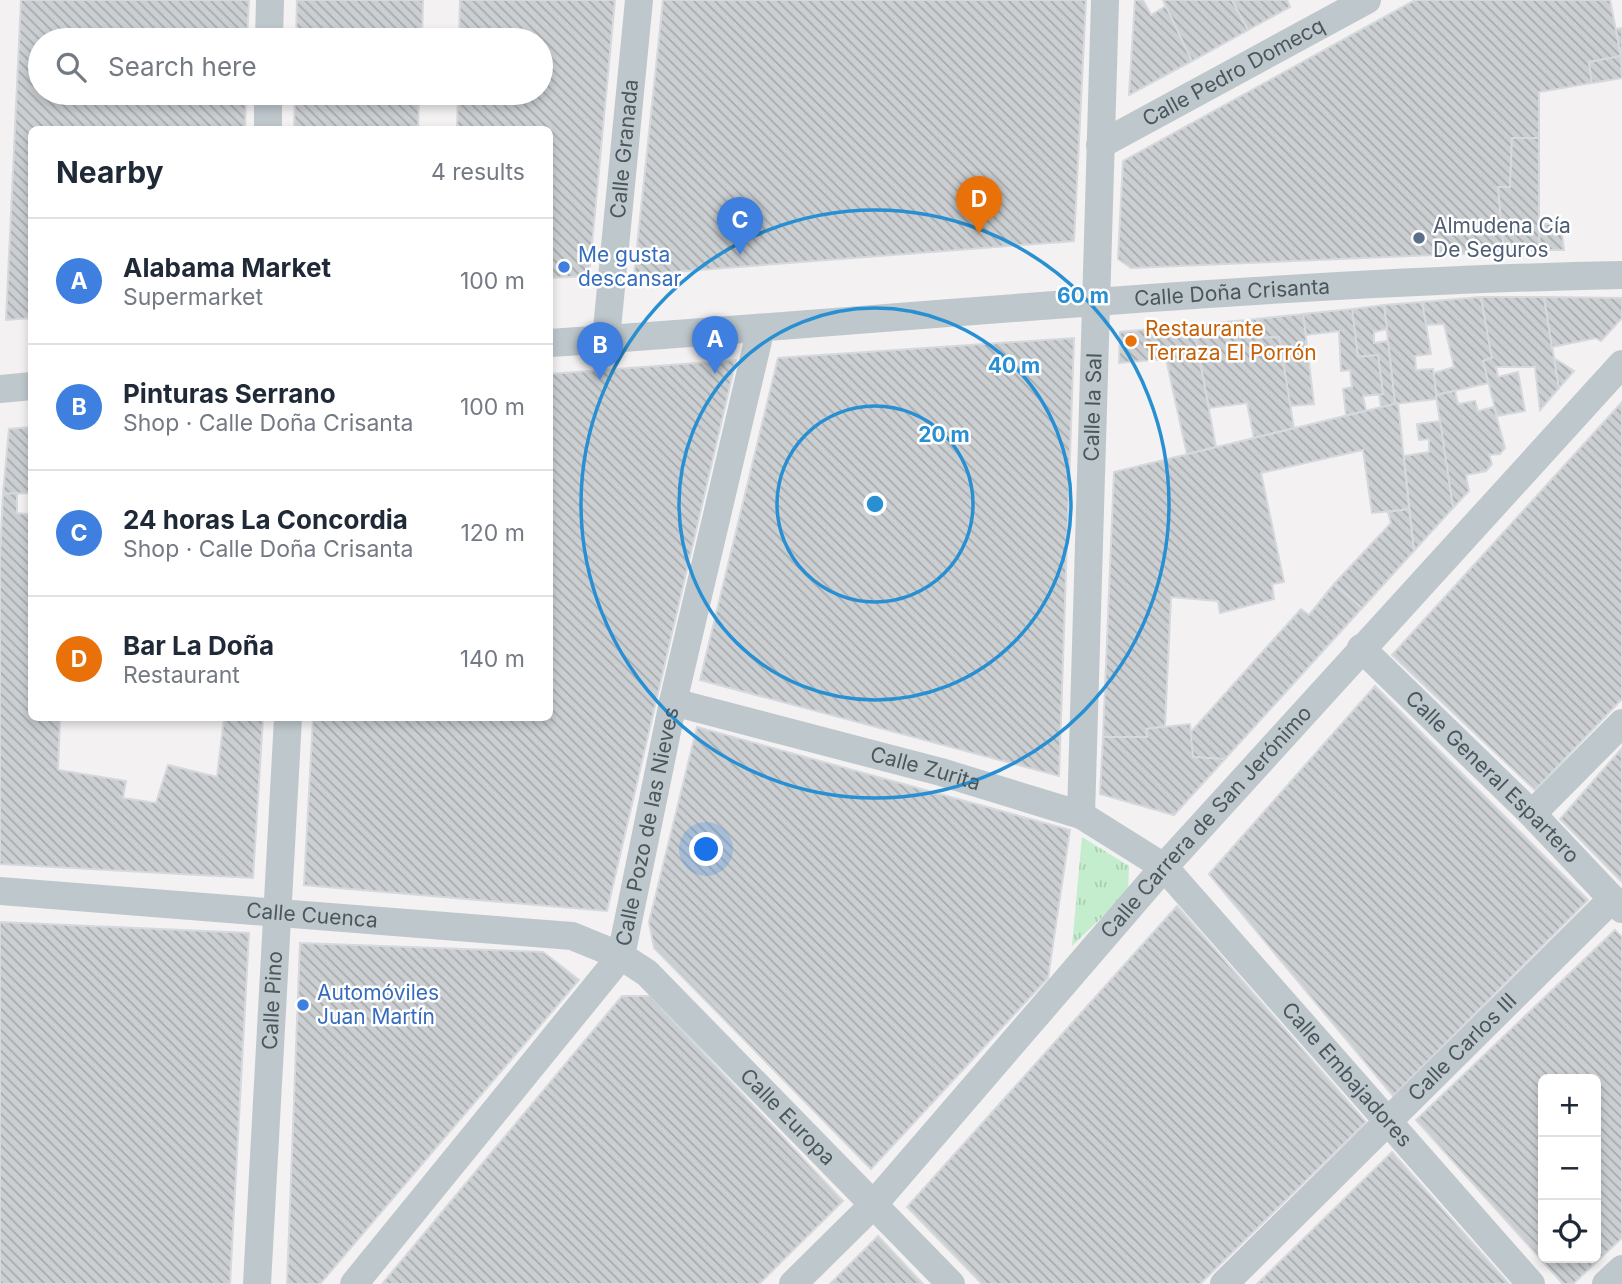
<!DOCTYPE html>
<meta charset="utf-8">
<style>
:root{--surface:#fff;--page:#f6f6f7;--text:#1f2937;--muted:#747a83;--line:#e0e1e3;--accent:#2693d8}
body{margin:0;font-family:Inter,sans-serif;background:var(--page);color:var(--text)}
.controls{position:absolute;right:21px;bottom:21px;display:grid;overflow:hidden;border-radius:10px;box-shadow:0 4px 10px #0003}
.controls button{width:63px;height:63px;display:grid;place-items:center;padding:0;border:0;border-bottom:2px solid var(--line);background:var(--surface);color:var(--text);font:35px sans-serif}
.you{position:absolute;left:707px;top:850px;width:24px;height:24px;margin:-18px;border:5px solid #fff;border-radius:50%;background:#1a73e8;box-shadow:0 0 0 10px #1a73e833}
.badge{display:grid;place-items:center;width:46px;height:46px;border-radius:50%;background:var(--accent);color:#fff;font-size:23px;font-weight:700}
.pin{position:absolute;translate:-50% -58px;filter:drop-shadow(0 2px 4px #0008)}
.pin::after{content:'';position:absolute;top:37px;width:24px;height:21px;background:inherit;clip-path:polygon(0 0,100% 0,50% 100%)}
.list{margin:0;padding:0;list-style:none}
h2{display:flex;justify-content:space-between;align-items:center;height:91px;margin:0;padding:0 28px;font-size:30px}
h2 small{font-size:23px;font-weight:400;color:var(--muted)}
.list li{display:grid;grid-template-columns:46px 1fr auto;gap:21px;align-items:center;box-sizing:border-box;height:126px;padding:0 28px;border-top:2px solid var(--line)}
.list b{display:block;font-size:26px;white-space:nowrap}
.list p{margin:0;font-size:23px;white-space:nowrap;color:var(--muted)}
.list em{font-size:23px;font-style:normal;color:var(--muted)}
.icon{flex:none;width:38px;height:38px;fill:none;stroke:currentColor;stroke-width:2;stroke-linecap:round;stroke-linejoin:round}
.map{position:relative;flex:none;width:1622px;height:1284px;overflow:hidden}
.search{position:absolute;background:var(--surface);box-shadow:0 4px 10px #0003;left:28px;top:28px;width:525px;height:77px;display:flex;align-items:center;gap:18px;box-sizing:border-box;padding:0 24px;border-radius:38px;color:var(--muted);font-size:26px}
.panel{position:absolute;background:var(--surface);box-shadow:0 4px 10px #0003;left:28px;top:126px;width:525px;height:595px;border-radius:10px}
.map>svg:first-child{display:block}
.park{fill:url(#park-tufts)}
.building{fill:url(#building-back-hatch);stroke:#d5d8dc;stroke-width:2;fill-rule:evenodd}
.lines{fill:none;stroke-linecap:round;stroke-linejoin:round}
.minor{stroke:#bec8cc;stroke-width:28}
.ring{fill:none;stroke:#2890d2;stroke-width:3.5}
.service-dot{fill:#5c6f8a;stroke:#fff;stroke-width:2.5}
.shop-dot{fill:#3f7fe0;stroke:#fff;stroke-width:2.5}
.food-dot{fill:#e8710a;stroke:#fff;stroke-width:2.5}
.labels{text-anchor:middle;stroke-width:5;stroke-linejoin:round;paint-order:stroke}
.street-label{font-size:21px;fill:#4a575d;stroke:#fff}
.service-label{font-size:21px;fill:#4e5e75;stroke:#fff;text-anchor:start}
.shop-label{font-size:21px;fill:#366cbe;stroke:#fff;text-anchor:start}
.food-label{font-size:21px;fill:#c56008;stroke:#fff;text-anchor:start}
.centre{fill:#2890d2;stroke:#fff;stroke-width:3.5}
.ring-label{font-size:21px;text-anchor:middle;font-weight:bold;fill:#2890d2;stroke:#fff;stroke-width:5;stroke-linejoin:round;paint-order:stroke}
</style>
<div class="map">
<svg width="1622" height="1284" viewBox="0 0 1622 1284">
<defs>
<pattern id="park-tufts" width="24" height="20" patternUnits="userSpaceOnUse" patternTransform="scale(1.75)"><rect width="24" height="20" fill="#c3edcc"/><path d="M3 7l-1-3M5 7V3M7 7l1-3M15 17l-1-3M17 17v-4M19 17l1-3" fill="none" stroke="#a9cdb2"/></pattern>
<pattern id="building-back-hatch" width="6" height="6" patternUnits="userSpaceOnUse" patternTransform="scale(1.75)"><rect width="6" height="6" fill="#cbcfd2"/><path d="M-1 5l2 2M0 0l6 6M5-1l2 2" fill="none" stroke="#a7abae"/></pattern>
</defs>
<rect width="100%" height="100%" fill="#f3f1f1"/>
<path class="park" d="M1082,837L1129,866L1128,892L1072,946Z"/>
<g class="building">
<path d="M21,0H249L247,40H40V93H246L245,130H32V318L6,320Z"/>
<path d="M297,0H423L422,40H296Z"/>
<path d="M460,0H615L589,276L550,278V130H457L458,93H541V40H459Z"/>
<path d="M663,0H1086L1074,241L634,275Z"/>
<path d="M1135,0H1143L1151,15L1166,6L1192,61L1129,95Z"/>
<path d="M1163,0H1232L1248,30L1192,61Z"/>
<path d="M1232,0H1287L1290,7L1248,30Z"/>
<path d="M1415,0H1610L1621,56L1589,62L1592,83L1539,92V138H1512L1510,187H1498L1504,252L1131,268L1118,259L1123,161Z"/>
<path d="M1622,28V62L1616,29Z"/>
<path d="M1621,56L1622,78L1592,83L1589,62Z"/>
<path d="M295,93H419L418,130H294Z"/>
<path d="M1512,138H1539V250L1504,252L1498,187H1510Z"/>
<path d="M1540,224H1561L1564,250H1539Z"/>
<path d="M1481,297L1492,358L1483,361L1489,383L1436,395L1434,373L1454,367L1444,324L1426,325L1422,302Z"/>
<path d="M1481,297H1544L1559,388L1540,410L1535,367H1496L1498,377L1518,372L1525,411L1497,416L1483,361L1492,358Z"/>
<path d="M1544,297L1622,298V318L1601,341L1596,338L1552,347Z"/>
<path d="M1422,302L1431,354L1415,356L1416,370L1433,369L1437,399L1395,404L1384,305Z"/>
<path d="M1384,305L1387,329L1374,332V343L1388,341L1395,404L1381,407L1379,393L1383,394L1378,355L1358,357L1352,309Z"/>
<path d="M1352,309L1358,357L1378,355L1383,394L1363,396L1366,411L1346,415L1343,389L1352,387L1350,370L1341,371L1339,331L1306,335L1303,314Z"/>
<path d="M1303,314L1314,404L1290,406L1279,337L1258,338L1257,319Z"/>
<path d="M1257,319L1258,338L1279,337L1294,428L1254,438L1247,403L1209,408L1193,325Z"/>
<path d="M1193,325L1216,447L1187,454L1166,359L1119,363L1120,332Z"/>
<path d="M1074,338L1059,776L700,680L778,358Z"/>
<path d="M1554,358L1574,371L1559,388Z"/>
<path d="M736,360L607,911L304,885L313,718H550V374Z"/>
<path d="M1455,391L1458,404L1475,401L1478,411L1494,407L1505,448L1500,454L1489,455L1492,464L1486,471L1466,475L1469,491L1453,508L1436,395Z"/>
<path d="M1622,402V699L1535,790L1392,655Z"/>
<path d="M1398,403L1409,509L1372,513L1363,450L1261,473L1284,582L1272,584L1274,599L1220,613L1218,601L1171,597L1165,726L1146,729L1147,737H1103L1114,472Z"/>
<path d="M1440,421L1453,508L1414,551L1404,456L1429,452V439L1419,440L1417,424Z"/>
<path d="M32,427V493L3,494L9,429Z"/>
<path d="M17,493V513L32,515V718H60L58,770L126,781L123,798L156,803L168,765L217,777L224,718H263L253,878L0,864V558L3,494Z"/>
<path d="M1409,509L1414,551L1362,608L1334,584L1391,523L1388,512Z"/>
<path d="M1334,584L1362,608L1225,759L1193,757L1189,734L1301,609L1309,615Z"/>
<path d="M1375,686L1588,900L1393,1096L1209,874Z"/>
<path d="M1190,724L1193,757L1225,759L1174,815L1100,794L1103,737H1147L1146,729Z"/>
<path d="M697,727L1070,830L1048,978L871,1169L654,948L649,922Z"/>
<path d="M1622,748V882L1560,819Z"/>
<path d="M1177,906L1366,1122L1200,1284H982L907,1207Z"/>
<path d="M0,922L249,933L230,1284H0Z"/>
<path d="M1615,930L1622,937V1238L1573,1284H1563L1416,1120ZM1543,1079H1596V1258H1543Z"/>
<path d="M300,943L543,952L579,980L320,1284H287Z"/>
<path d="M622,996H650L843,1201L759,1284H382Z"/>
<path d="M1392,1152L1509,1284H1257Z"/>
<path d="M878,1236L923,1284H830Z"/>
</g>
<g class="lines">
<g class="minor">
<path d="M269,40L270,0"/>
<path d="M268,130V93"/>
<path id="s1" d="M1100,145L1367,0"/>
<path id="s2" d="M606,339L639,0"/>
<path id="s3" d="M550,343C907,319 1263,282 1622,275"/>
<path d="M0,389L32,386"/>
<path id="s4" d="M1361,648L1532,814L1622,909"/>
<path id="s5" d="M673,702L941,772L1081,815L1164,867L1531,1284"/>
<path d="M1532,814L1622,723"/>
<path id="s6" d="M1081,815L1105,0"/>
<path id="s7" d="M0,891L572,936L621,956L647,973L951,1284"/>
<path id="s8" d="M257,1284L288,718"/>
<path id="s9" d="M354,1284L621,956L673,702L761,328"/>
<path id="s10" d="M793,1284L873,1205L1164,867L1622,364"/>
<path id="s11" d="M1224,1284L1612,899"/>
<path d="M1606,1284L1622,1269"/>
</g>
</g>
<g class="ring">
<circle cx="875" cy="504" r="98"/>
<circle cx="875" cy="504" r="196"/>
<circle cx="875" cy="504" r="294"/>
</g>
<circle class="service-dot" cx="1419" cy="238" r="7"/>
<g class="shop-dot">
<circle cx="564" cy="267" r="7"/>
<circle cx="303" cy="1005" r="7"/>
</g>
<circle class="food-dot" cx="1131" cy="341" r="7"/>
<g class="labels">
<g class="street-label">
<text dy="7" stroke="none"><textPath href="#s1" startOffset="152">Calle Pedro Domecq</textPath></text>
<text dy="7" stroke="none"><textPath href="#s2" startOffset="191">Calle Granada</textPath></text>
<text dy="7" stroke="none"><textPath href="#s3" startOffset="684">Calle Doña Crisanta</textPath></text>
<text dy="7" stroke="none"><textPath href="#s6" startOffset="408">Calle la Sal</textPath></text>
<text dy="7" stroke="none"><textPath href="#s5" startOffset="261">Calle Zurita</textPath></text>
<text dy="7" stroke="none"><textPath href="#s4" startOffset="184">Calle General Espartero</textPath></text>
<text dy="7" stroke="none"><textPath href="#s10" startOffset="620">Calle Carrera de San Jerónimo</textPath></text>
<text dy="7" stroke="none"><textPath href="#s9" startOffset="555">Calle Pozo de las Nieves</textPath></text>
<text dy="7" stroke="none"><textPath href="#s7" startOffset="313">Calle Cuenca</textPath></text>
<text dy="7" stroke="none"><textPath href="#s8" startOffset="284">Calle Pino</textPath></text>
<text dy="7" stroke="none"><textPath href="#s11" startOffset="336">Calle Carlos III</textPath></text>
<text dy="7" stroke="none"><textPath href="#s5" startOffset="798">Calle Embajadores</textPath></text>
<text dy="7" stroke="none"><textPath href="#s7" startOffset="859">Calle Europa</textPath></text>
</g>
<g class="service-label">
<text x="1433" y="233">Almudena Cía<tspan x="1433" dy="24">De Seguros</tspan></text>
</g>
<g class="shop-label">
<text x="578" y="262">Me gusta<tspan x="578" dy="24">descansar</tspan></text>
<text x="317" y="1000">Automóviles<tspan x="317" dy="24">Juan Martín</tspan></text>
</g>
<g class="food-label">
<text x="1145" y="336">Restaurante<tspan x="1145" dy="24">Terraza El Porrón</tspan></text>
</g>
</g>
<circle cx="875" cy="504" r="10" class="centre"/>
<g class="ring-label">
<text x="1083" y="303">60 m</text>
<text x="1014" y="373">40 m</text>
<text x="944" y="442">20 m</text>
</g>
</svg>
<div class="controls">
<button>+</button>
<button>−</button>
<button><svg class="icon" aria-label="locate" viewBox="0 0 24 24"><circle cx="12" cy="12" r="6"/><path d="M12 2v4M12 18v4M2 12h4M18 12h4"/></svg></button>
</div>
<div class="you"></div>
<div class="pin badge" style="left:715px;top:374px;background:#3f7fe0">A</div>
<div class="pin badge" style="left:600px;top:380px;background:#3f7fe0">B</div>
<div class="pin badge" style="left:740px;top:255px;background:#3f7fe0">C</div>
<div class="pin badge" style="left:979px;top:234px;background:#e8710a">D</div>
<div class="search"><svg class="icon" aria-label="search" viewBox="0 0 24 24"><circle cx="10" cy="10" r="6"/><path d="M15 15l6 6"/></svg>Search here</div>
<section class="panel">
<h2>Nearby<small>4 results</small></h2>
<ul class="list">
<li><span class="badge" style="background:#3f7fe0">A</span><div><b>Alabama Market</b><p>Supermarket</p></div><em>100 m</em></li>
<li><span class="badge" style="background:#3f7fe0">B</span><div><b>Pinturas Serrano</b><p>Shop · Calle Doña Crisanta</p></div><em>100 m</em></li>
<li><span class="badge" style="background:#3f7fe0">C</span><div><b>24 horas La Concordia</b><p>Shop · Calle Doña Crisanta</p></div><em>120 m</em></li>
<li><span class="badge" style="background:#e8710a">D</span><div><b>Bar La Doña</b><p>Restaurant</p></div><em>140 m</em></li>
</ul>
</section>
</div>
